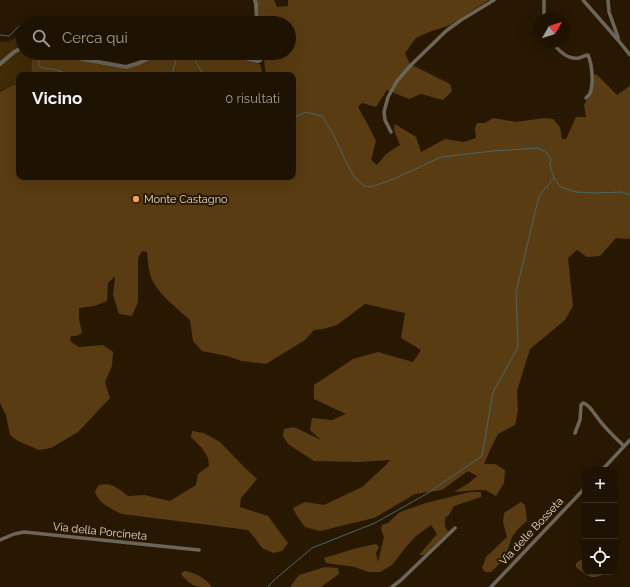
<!DOCTYPE html>
<html lang="it">
<meta charset="utf-8">
<style>
:root{--surface:#1e1202;--page:#2b2011;--text:#f1f3f6;--muted:#a19e99;--line:#3c3224}
body{margin:0;font-family:Raleway,sans-serif;background:var(--page);color:var(--text)}
.controls{position:absolute;right:12px;bottom:12px;display:grid;overflow:hidden;border-radius:8px;box-shadow:0 4px 16px #0002}
.controls button{width:36px;height:36px;display:grid;place-items:center;padding:0;border:0;border-bottom:1px solid var(--line);background:var(--surface);color:var(--text);font:20px sans-serif}
.compass{position:absolute;left:534px;top:12px;width:36px;height:36px;border-radius:50%;background:var(--surface);box-shadow:0 4px 16px #0002;rotate:51deg}
.list{margin:0;padding:0;list-style:none}
h2{display:flex;justify-content:space-between;align-items:center;height:52px;margin:0;padding:0 16px;font-size:17px}
h2 small{font-size:13px;font-weight:400;color:var(--muted)}
.icon{flex:none;width:22px;height:22px;fill:none;stroke:currentColor;stroke-width:2;stroke-linecap:round;stroke-linejoin:round}
.map{position:relative;flex:none;width:630px;height:587px;overflow:hidden}
.search{position:absolute;background:var(--surface);box-shadow:0 4px 16px #0002;left:16px;top:16px;width:280px;height:44px;display:flex;align-items:center;gap:10px;box-sizing:border-box;padding:0 14px;border-radius:22px;color:var(--muted);font-size:15px}
.panel{position:absolute;background:var(--surface);box-shadow:0 4px 16px #0002;left:16px;top:72px;width:280px;height:108px;border-radius:8px}
.map>svg:first-child{display:block}
.green{fill:#412a06}
.forest{fill:#593c11}
.lines{fill:none;stroke-linecap:round;stroke-linejoin:round}
.stream{stroke:#47676a;stroke-width:1}
.minor{stroke:#6c665a;stroke-width:3.5}
.tertiary{stroke:#6c665a;stroke-width:4}
.poi-dot{fill:#fa9f4f;stroke:#281802;stroke-width:1.5}
.labels{text-anchor:middle;stroke-width:4;stroke-linejoin:round;paint-order:stroke}
.poi-label{font-size:11px;fill:#e3d8ca;stroke:#281802;text-anchor:start}
.street-label{font-size:11px;fill:#e3d8ca;stroke:#281802}
</style>
<div class="map">
<svg width="630" height="587" viewBox="0 0 630 587">
<rect width="100%" height="100%" fill="#281802"/>
<path class="green" d="M23,33V53H34L32,61L31,75H19V84L11,86L0,91V42C9,42 16,39 23,33Z"/>
<g class="forest">
<path d="M257,0H274L277,7L288,6V0H489L448,26L429,32L416,38L405,53L410,64L450,84L452,91L443,100L421,94L409,99L387,90L376,107L362,103L358,107L368,125L376,141L371,160L377,165L386,154L400,145L394,130L395,124L416,137L421,152L445,139L464,142L476,138L475,128L477,123H485L493,118L516,122L544,118L553,119L560,127L562,139H566L576,117H586L584,105L590,95L593,74L597,75L617,95L630,86V239L616,238L600,256L587,257L577,250L568,258L573,306L565,320L530,349L517,391L518,411L515,425L498,434L490,450L484,464H495L505,470L504,483L496,496L485,490H478L454,492L469,483L477,476L468,471L442,490L415,494L374,518L320,531L305,527L297,516L293,508L305,502L324,505L362,487L386,465L390,460L359,462L314,461L288,444L283,436L284,429L294,427L321,440L310,430L312,418L332,420L346,414L314,399V385L353,359L378,352L413,362L421,350L401,338L405,313L365,304L337,325L323,329L314,330L305,340L266,364L242,361L227,356L202,351L193,341L190,320C178,309 154,291 150,274C148,267 148,259 147,252L142,251L138,258V302L132,316L119,314L113,295L115,276L108,283L107,301L94,306L79,308V319L82,333L76,336H71L70,341L79,347L103,345L113,352L112,366L105,382L110,398L78,432L51,448L39,450L18,441L10,435L6,415L0,403V92L11,86L19,84V177H293V75H266L263,53H289V23H259L258,4Z"/>
<path d="M34,53H43V54L46,56H48L49,55L126,69L149,59L157,53H227L235,58L260,64L263,75L253,73L247,75H31L32,61Z"/>
<path d="M192,431L204,433L220,442L245,468L257,479L241,498L240,507L268,516L288,543L282,551L273,553L262,548L255,538L248,530L122,514C112,509 97,503 95,491L99,485C112,482 118,488 128,496L144,495L170,501L196,485L198,474L209,466L208,458L202,448L191,437Z"/>
<path d="M470,492H481V497L454,506L449,515L445,518V526L448,532L424,555H419L437,534L431,525L416,536L406,547L392,565L380,572H368L355,567L326,563L324,558L357,548L376,544L379,547L376,553L378,562L384,537L381,529L382,525L388,523L400,512L426,503Z"/>
<path d="M521,502L525,505L527,521L517,530L512,537L505,558L491,572H485L482,568L486,557L507,537L503,522L504,513Z"/>
<path d="M585,557V572H610C593,579 591,580 576,567V563Z"/>
<path d="M325,567L338,568L339,574L321,587H290L299,575Z"/>
<path d="M184,571C195,572 205,578 212,587C195,587 192,587 181,574Z"/>
</g>
<g class="lines">
<g class="stream">
<path d="M0,35L9,36L18,27L23,24"/>
<path d="M39,53V65L42,68L52,69L66,73L87,75"/>
<path d="M189,53L193,56L203,75"/>
<path d="M168,75L173,71L176,60L179,53"/>
<path d="M293,118L306,112L322,116L332,132L347,164L355,178L364,186L371,187L396,178L441,157L493,151L538,148L547,153L551,160L550,166L554,178L561,187L576,192L594,193L622,192L630,195"/>
<path d="M268,587L273,581L312,548L375,523L428,493L482,456L493,392L518,347L516,292L539,196L554,178"/>
</g>
<g class="minor">
<path d="M583,0L618,40L630,55"/>
<path d="M608,0L609,12L618,37V40"/>
<path d="M544,18V0"/>
<path d="M552,42C558,50 568,60 579,58C582,57 585,55 588,55C592,64 594,83 590,93C590,94 587,97 586,98"/>
<path d="M391,132L385,120L384,112L388,97L397,81L411,65L446,31L461,20L494,0"/>
<path d="M575,433L580,420L581,405L583,403C588,404 591,409 594,413C603,426 613,436 624,446"/>
<path d="M602,470L630,440"/>
<path d="M0,540L14,534L24,532L199,550"/>
<path d="M392,587L401,580L455,528"/>
<path d="M491,587L585,488"/>
</g>
<g class="tertiary">
<path d="M255,0L256,4L257,23"/>
<path d="M49,53L126,67L139,63L149,58L154,53"/>
<path d="M230,53L235,56L257,61H259L262,58V53"/>
<path d="M0,64L14,52L23,47"/>
</g>
</g>
<circle class="poi-dot" cx="136" cy="199" r="4"/>
<g class="labels">
<g class="poi-label">
<text x="144" y="203">Monte Castagno</text>
</g>
<g class="street-label">
<text transform="translate(100 531) rotate(6)" y="4">Via della Porcineta</text>
<text transform="translate(531 531) rotate(-47)" y="4">Via delle Bosseta</text>
</g>
</g>
</svg>
<div class="controls">
<button>+</button>
<button>−</button>
<button><svg class="icon" aria-label="locate" viewBox="0 0 24 24"><circle cx="12" cy="12" r="6"/><path d="M12 2v4M12 18v4M2 12h4M18 12h4"/></svg></button>
</div>
<svg class="compass" viewBox="-18 -18 36 36"><path d="M0-13l5 13h-10z" fill="#e53935"/><path d="M0 13l5-13h-10z" fill="#a19e99"/></svg>
<div class="search"><svg class="icon" aria-label="search" viewBox="0 0 24 24"><circle cx="10" cy="10" r="6"/><path d="M15 15l6 6"/></svg>Cerca qui</div>
<section class="panel">
<h2>Vicino<small>0 risultati</small></h2>
<ul class="list">
</ul>
</section>
</div>
